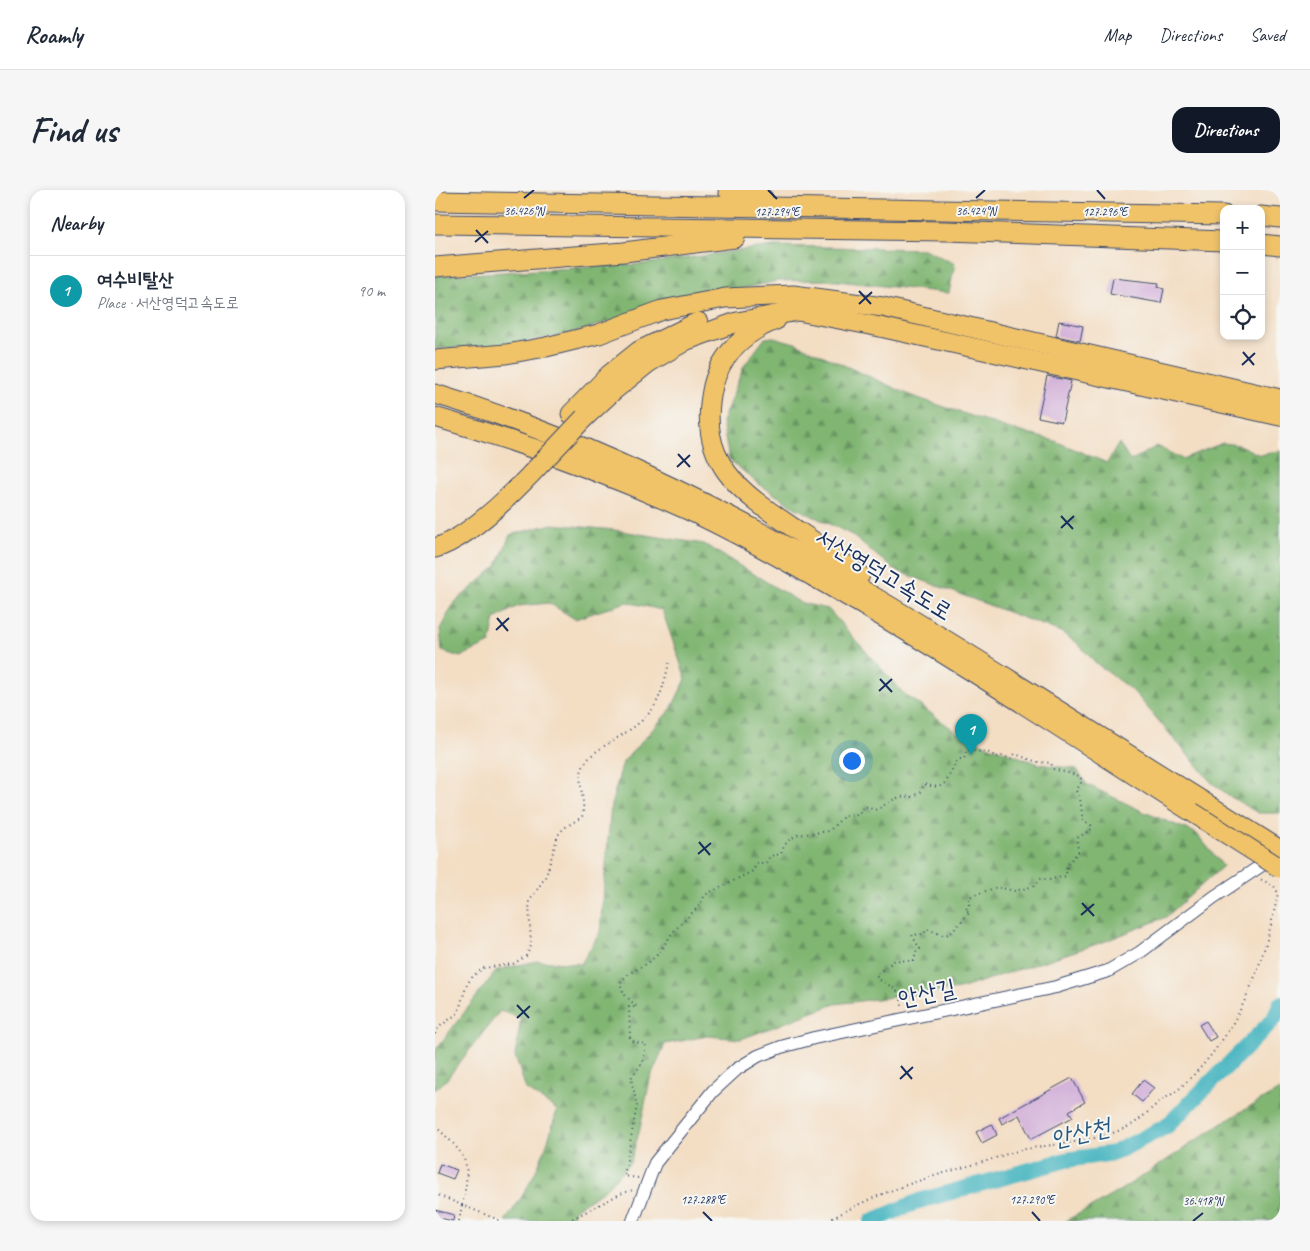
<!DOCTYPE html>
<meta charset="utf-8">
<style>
:root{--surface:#fff;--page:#f6f6f7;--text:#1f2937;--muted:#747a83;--line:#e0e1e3;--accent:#111827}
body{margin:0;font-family:Caveat,"Poor Story",sans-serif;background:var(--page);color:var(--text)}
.controls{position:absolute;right:15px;top:15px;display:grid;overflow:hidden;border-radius:10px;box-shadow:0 2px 8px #0003}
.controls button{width:45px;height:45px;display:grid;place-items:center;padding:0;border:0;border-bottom:1px solid var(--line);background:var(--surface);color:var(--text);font:25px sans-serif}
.you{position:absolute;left:416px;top:570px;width:18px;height:18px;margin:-12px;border:4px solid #fff;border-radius:50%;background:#1a73e8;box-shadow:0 0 0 8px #1a73e833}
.badge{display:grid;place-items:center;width:32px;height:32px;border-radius:50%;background:var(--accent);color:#fff;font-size:16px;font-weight:700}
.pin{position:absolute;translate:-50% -41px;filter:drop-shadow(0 1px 2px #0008)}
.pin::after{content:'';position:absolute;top:26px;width:18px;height:15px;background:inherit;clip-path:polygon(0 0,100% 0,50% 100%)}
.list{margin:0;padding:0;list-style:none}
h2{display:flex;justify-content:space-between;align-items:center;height:65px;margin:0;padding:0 20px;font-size:21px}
h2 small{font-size:16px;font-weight:400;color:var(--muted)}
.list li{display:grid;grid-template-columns:32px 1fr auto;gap:15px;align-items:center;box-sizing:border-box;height:70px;padding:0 20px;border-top:1px solid var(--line)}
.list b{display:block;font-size:19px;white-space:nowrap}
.list p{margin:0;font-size:16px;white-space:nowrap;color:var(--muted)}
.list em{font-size:16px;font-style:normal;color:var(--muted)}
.icon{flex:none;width:28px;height:28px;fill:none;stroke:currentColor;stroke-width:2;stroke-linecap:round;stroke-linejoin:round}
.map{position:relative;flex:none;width:845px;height:1031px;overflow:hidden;border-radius:15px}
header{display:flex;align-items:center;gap:30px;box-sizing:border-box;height:70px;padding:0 25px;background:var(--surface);border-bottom:1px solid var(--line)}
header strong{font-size:24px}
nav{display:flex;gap:28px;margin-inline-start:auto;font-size:18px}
.intro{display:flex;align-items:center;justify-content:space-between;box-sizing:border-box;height:120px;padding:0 30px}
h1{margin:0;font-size:35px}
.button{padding:12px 22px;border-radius:15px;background:var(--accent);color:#fff;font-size:18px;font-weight:700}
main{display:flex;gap:30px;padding:0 30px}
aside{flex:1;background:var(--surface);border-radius:15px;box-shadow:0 2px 8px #0003}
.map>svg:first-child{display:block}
.forest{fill:url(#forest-firs);stroke:#4e7268}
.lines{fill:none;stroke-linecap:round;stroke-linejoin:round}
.river{stroke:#48b6c1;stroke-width:16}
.building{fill:#d4b4da}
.minor-casing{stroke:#3b496d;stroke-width:14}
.highway-casing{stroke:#3b496d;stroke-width:21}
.path{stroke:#3b496d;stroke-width:2;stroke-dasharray:1 4;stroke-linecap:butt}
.minor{stroke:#fff;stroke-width:12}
.highway{stroke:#f1c369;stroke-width:19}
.highway-bridge-casing{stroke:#3b496d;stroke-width:21;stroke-linecap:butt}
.highway-bridge{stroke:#f1c369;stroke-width:19}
.ticks{fill:none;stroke:#1b2f5e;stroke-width:2}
.labels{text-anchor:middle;stroke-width:4;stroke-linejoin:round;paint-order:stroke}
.street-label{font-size:24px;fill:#1b2f5e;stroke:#f6f6f2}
.water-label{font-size:25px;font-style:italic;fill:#28587c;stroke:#f6f6f2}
.ticks-label{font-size:12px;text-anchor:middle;fill:#1b2f5e;stroke:#f6f6f2;stroke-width:4;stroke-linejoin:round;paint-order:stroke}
</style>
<header>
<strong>Roamly</strong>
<nav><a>Map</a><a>Directions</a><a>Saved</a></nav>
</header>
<div class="intro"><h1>Find us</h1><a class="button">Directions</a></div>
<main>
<aside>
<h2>Nearby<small></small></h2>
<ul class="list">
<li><span class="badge" style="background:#0f9aa8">1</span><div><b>여수비탈산</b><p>Place · 서산영덕고속도로</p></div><em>90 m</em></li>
</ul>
</aside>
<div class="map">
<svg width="845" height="1031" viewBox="0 0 845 1031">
<defs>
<pattern id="forest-firs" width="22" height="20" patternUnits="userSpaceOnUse" patternTransform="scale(1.25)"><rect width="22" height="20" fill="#80b672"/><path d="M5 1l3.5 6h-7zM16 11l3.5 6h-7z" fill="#689461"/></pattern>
</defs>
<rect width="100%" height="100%" fill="#f6f6f2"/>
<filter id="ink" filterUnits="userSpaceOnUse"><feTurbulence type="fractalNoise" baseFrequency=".02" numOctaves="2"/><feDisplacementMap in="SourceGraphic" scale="10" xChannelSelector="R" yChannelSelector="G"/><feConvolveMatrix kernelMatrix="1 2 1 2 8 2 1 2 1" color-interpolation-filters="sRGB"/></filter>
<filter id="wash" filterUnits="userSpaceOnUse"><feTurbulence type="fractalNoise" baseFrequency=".0096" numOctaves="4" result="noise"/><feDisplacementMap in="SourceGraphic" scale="20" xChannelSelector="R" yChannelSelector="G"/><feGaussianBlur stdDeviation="1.12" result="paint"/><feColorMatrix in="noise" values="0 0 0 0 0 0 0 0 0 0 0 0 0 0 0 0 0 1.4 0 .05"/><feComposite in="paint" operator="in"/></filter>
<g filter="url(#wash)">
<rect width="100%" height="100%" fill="#f3ddc3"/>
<g class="forest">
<path d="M338,56L489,59L520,74L514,103L393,90L343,91L223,116L135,144L58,156L0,159V86L208,74Z"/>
<path d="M338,147L360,153L477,206L575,239L620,251L672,273L684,253L695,271L722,256L747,269L788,253L804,255L825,265L845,261V623H823L796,607L776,592L699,502L662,474L641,452L626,442L460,380L415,344L359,317L321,292L294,269L287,232L309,176L330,148Z"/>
<path d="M117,334L179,340L269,354L366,413L393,419L468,503L527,546L604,574L642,579L651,594L709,622L761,643L788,676L731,727L671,751L524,799L400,814L306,849L272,846L230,854L215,889L205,939L195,973L170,999L140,1019L137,1031H70C99,992 109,967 122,920L91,899L80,866L86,828L65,821L12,889L0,900V863L2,858L62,780L102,771L146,774L165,742L176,615L188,572L236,519L251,489L227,420L192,412L140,429L114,413L83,416L60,429L55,453L25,467L7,461L5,439L19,413L62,376L75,345Z"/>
<path d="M845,900V1031H630C706,994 770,938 845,900Z"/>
</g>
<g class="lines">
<path class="river" d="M437,1031L484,1011L631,970L679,963L732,936L839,829L845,814"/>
</g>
<g id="blocks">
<g class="building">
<path d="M678,88L724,93L723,97L729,99L726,113L675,104Z"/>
<path d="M624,131L648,136L645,151L621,146Z"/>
<path d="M612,186L636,191L627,232L603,227Z"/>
<path d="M771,831L781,847L774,851L764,835Z"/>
<path d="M637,888L650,912L634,921L638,927L596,949L584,925L567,934L564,928Z"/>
<path d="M708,890L719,898L707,912L697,904Z"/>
<path d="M557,934L562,945L547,953L541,942Z"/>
<path d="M5,974L22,980L18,989L2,983Z"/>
<path d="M0,1020L19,1025L18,1031L0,1027Z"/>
</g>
</g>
</g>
<g filter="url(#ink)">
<use href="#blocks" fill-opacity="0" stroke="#3b496d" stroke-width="1"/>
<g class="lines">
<defs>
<path id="minor" d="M198,1031L220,973L278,901L302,879L323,866L346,857L379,848L621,797L673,781L704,763L779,707L839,667"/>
<g id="highway">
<path d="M293,0L328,8"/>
<path d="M0,11L789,25"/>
<path d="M826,26L845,28"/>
<path d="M0,34L512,41L789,51"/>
<path d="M826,54L845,56"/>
<path d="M0,77L189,62L300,48"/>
<path d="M341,130C310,142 286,164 278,196C260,275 308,304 366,343C386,356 405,371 425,385"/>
<path d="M0,170L71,164L111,157L164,144L227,120L290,108L358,105L448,117L845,209"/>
<path d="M0,204C210,267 399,379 583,495C670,550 757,605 845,660"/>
<path d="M136,224L174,185L204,161L263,132"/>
<path d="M0,227C79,250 159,279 235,312C282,332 328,358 372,383C504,457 630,541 757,622"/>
<path d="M149,228L178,201L213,173L252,150L302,132L363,121L445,137L845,226"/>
<path d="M0,358C30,350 74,307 96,284"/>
</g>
</defs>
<use href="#minor" class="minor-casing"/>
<use href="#highway" class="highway-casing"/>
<g class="path">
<path d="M0,844L3,838L23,823L32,794L39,785L49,778L78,774L91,766L96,756L94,712L111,686L123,645L129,638L147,627C152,610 140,591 149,575C155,564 168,557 179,550C218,526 224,517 234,473"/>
<path d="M0,936C32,966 37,970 27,1015L0,1004"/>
<path d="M203,988L189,986L202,915L196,888L208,872L211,854L199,852L195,847L194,817H202L189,804L185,793L193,784L213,773L223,764L238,742L265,715L270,705L318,681L322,673H331L335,666L346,664L349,656L355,649L363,645L394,641L409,626L423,625L429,616L440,620C455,613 461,604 478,607L486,602L489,594C515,603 510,587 524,569H529L532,560L556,563L560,567L569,566L575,569L580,564L602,572L616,573L618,579L645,586L647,591L641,601L645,608L648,631L656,635L657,639L642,648L643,662L632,675L631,686L614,690L606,688L599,696L580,701L562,697L534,707V716L530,720L535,722L515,744L508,745L492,739L489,744L477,745L485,759L481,762L479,771L460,770L441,785L443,789C456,797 467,799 467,818"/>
<path d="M24,1031L27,1015L66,1031"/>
<path d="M133,1031L185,1004L198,1000"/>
<path d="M393,1031C441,1002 491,988 544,973C560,969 575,962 591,959C624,953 660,952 690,938C704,932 712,922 723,913C730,907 739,904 745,898C804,845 828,778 843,703L839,696L825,689"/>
</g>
<use href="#minor" class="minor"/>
<use href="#highway" class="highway"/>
<defs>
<g id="highway-bridge">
<path d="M96,284L149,228"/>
<path d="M757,622L845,678"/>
</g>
</defs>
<use href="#highway-bridge" class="highway-bridge-casing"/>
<use href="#highway-bridge" class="highway-bridge"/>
</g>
</g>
<path class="ticks" d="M333,0L342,9M662,0L670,9M89,8L99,0M541,8L550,0M41,40L53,53M40,52L53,41M424,101L436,114M424,114L437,102M808,162L819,175M807,175L820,163M243,264L255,277M242,277L255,265M626,326L638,339M626,338L639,326M62,428L73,441M61,440L74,428M445,489L457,502M444,501L457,489M264,652L275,665M263,664L276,653M647,713L659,726M646,725L659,714M82,815L94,828M82,828L95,816M466,876L477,889M465,889L478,877M268,1022L277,1031M597,1022L605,1031M758,1031L768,1023"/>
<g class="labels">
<g class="street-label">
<text transform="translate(449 384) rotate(31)" y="8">서산영덕고속도로</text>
<text transform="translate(492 803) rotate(-12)" y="8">안산길</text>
</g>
<g class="water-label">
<text transform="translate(645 942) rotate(-13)" y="9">안산천</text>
</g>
</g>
<g class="ticks-label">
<text x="89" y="25">36.426°N</text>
<text x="541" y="25">36.424°N</text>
<text x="342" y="26">127.294°E</text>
<text x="670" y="26">127.296°E</text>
<text x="268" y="1014">127.288°E</text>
<text x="597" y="1014">127.290°E</text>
<text x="768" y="1015">36.418°N</text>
</g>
</svg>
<div class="controls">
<button>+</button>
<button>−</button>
<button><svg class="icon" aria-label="locate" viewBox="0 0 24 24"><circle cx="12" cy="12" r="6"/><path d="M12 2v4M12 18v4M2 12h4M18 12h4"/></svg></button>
</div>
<div class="you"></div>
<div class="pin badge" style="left:536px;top:565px;background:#0f9aa8">1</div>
</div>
</main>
